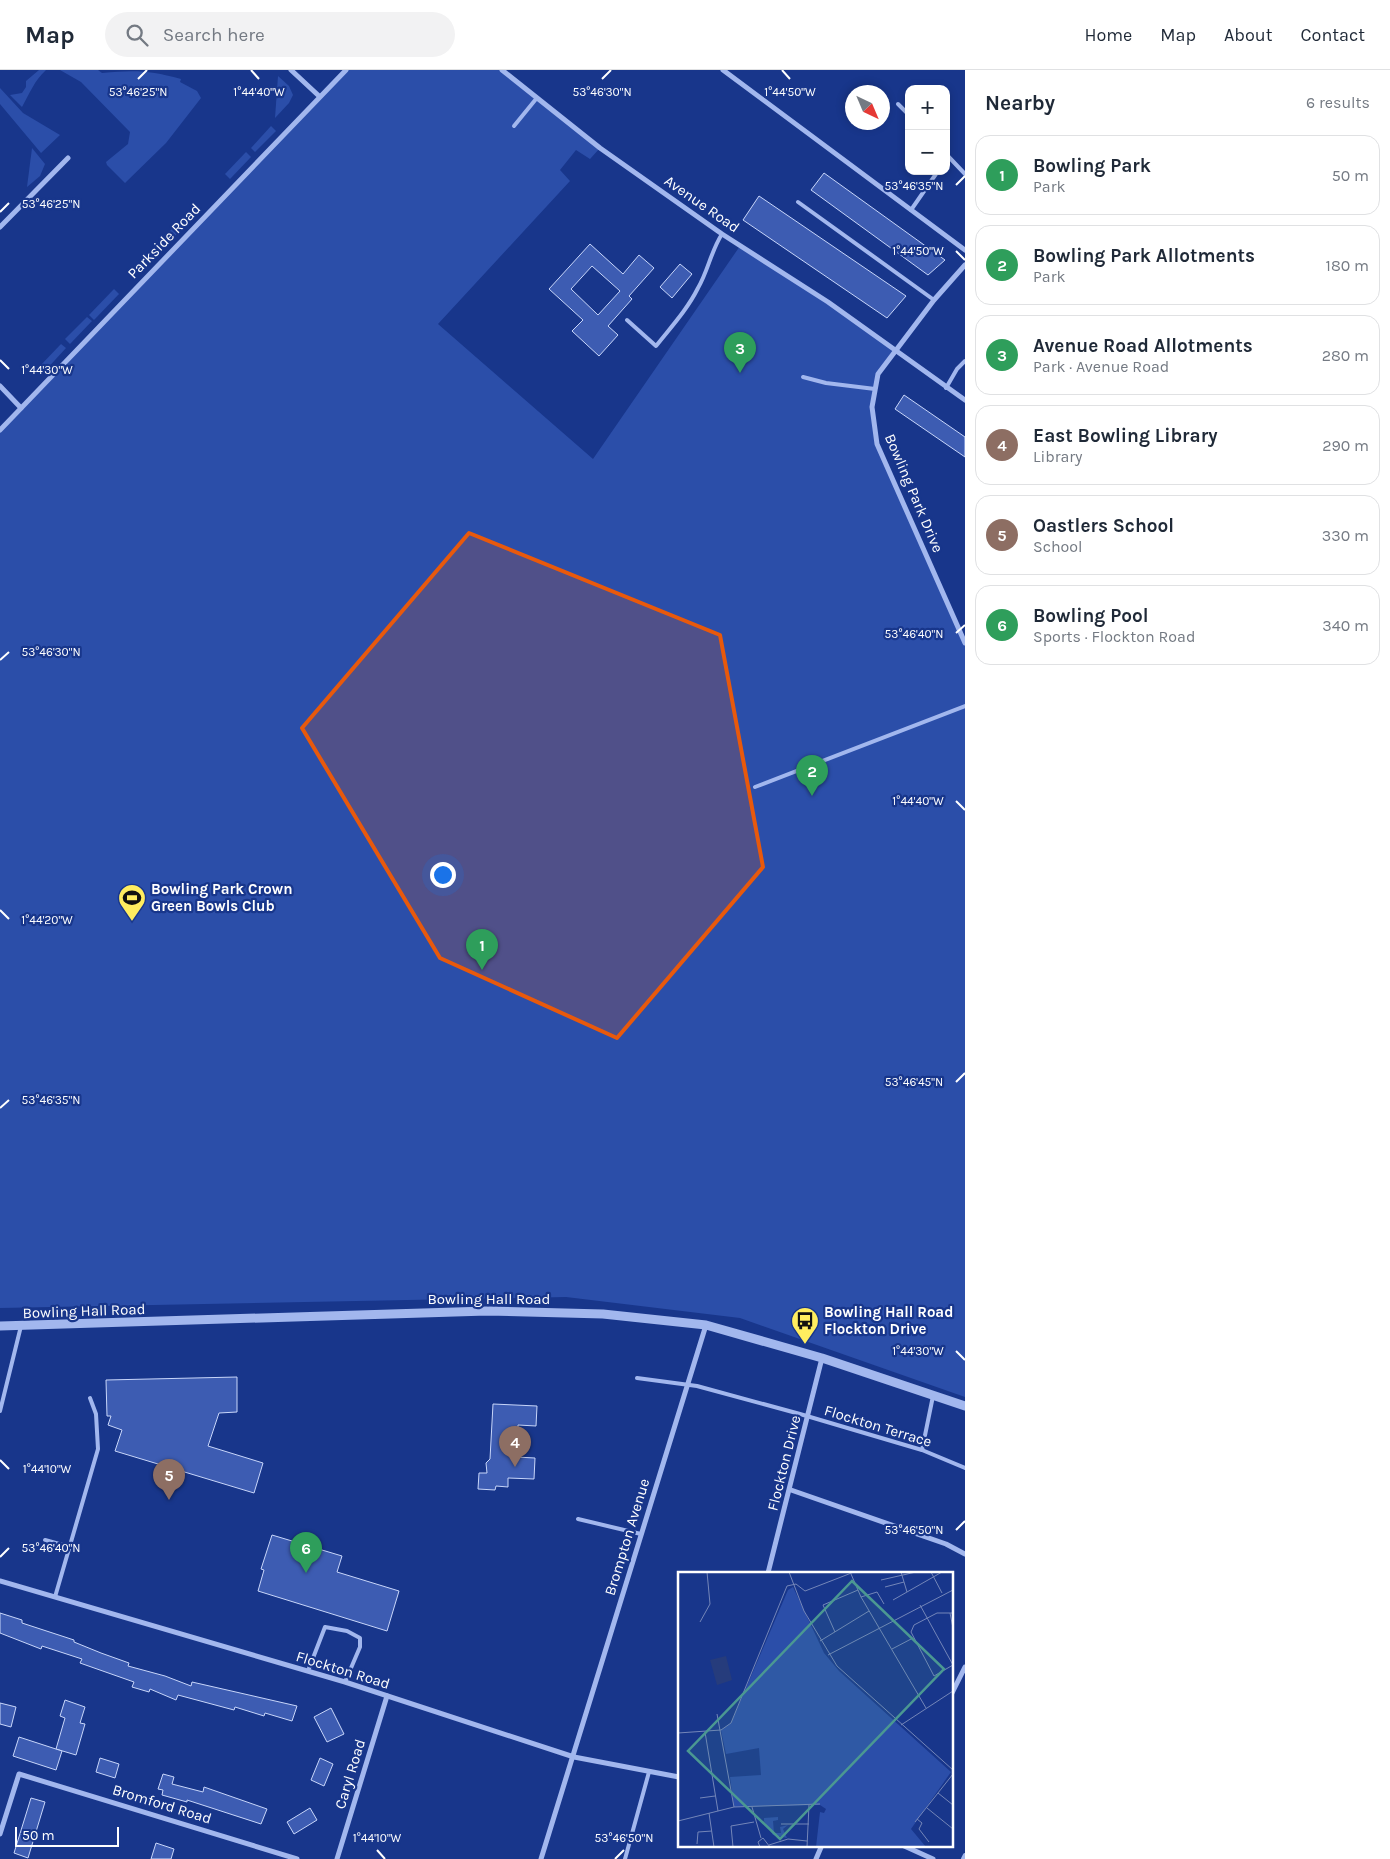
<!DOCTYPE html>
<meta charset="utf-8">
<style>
:root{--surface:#fff;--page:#f2f2f3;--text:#1f2937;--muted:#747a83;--line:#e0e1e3;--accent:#111827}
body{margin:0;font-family:Karla,sans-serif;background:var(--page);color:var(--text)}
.controls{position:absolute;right:15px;top:15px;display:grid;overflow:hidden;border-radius:10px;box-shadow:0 2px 8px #0003}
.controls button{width:45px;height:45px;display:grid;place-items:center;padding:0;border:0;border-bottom:1px solid var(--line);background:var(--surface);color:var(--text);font:25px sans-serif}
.compass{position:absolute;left:845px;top:15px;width:45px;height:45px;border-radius:50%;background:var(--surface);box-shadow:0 2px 8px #0003;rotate:136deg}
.scale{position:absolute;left:15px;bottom:12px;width:104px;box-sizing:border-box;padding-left:5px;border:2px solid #fff;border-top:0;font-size:14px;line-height:18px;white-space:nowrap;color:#fff;-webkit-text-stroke:4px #18368b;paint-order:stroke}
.you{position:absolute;left:442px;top:804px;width:18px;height:18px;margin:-12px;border:4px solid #fff;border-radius:50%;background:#1a73e8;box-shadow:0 0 0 8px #1a73e833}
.badge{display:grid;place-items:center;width:32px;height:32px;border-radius:50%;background:var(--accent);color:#fff;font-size:16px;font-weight:700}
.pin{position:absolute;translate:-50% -41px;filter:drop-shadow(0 1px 2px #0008)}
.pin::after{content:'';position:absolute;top:26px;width:18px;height:15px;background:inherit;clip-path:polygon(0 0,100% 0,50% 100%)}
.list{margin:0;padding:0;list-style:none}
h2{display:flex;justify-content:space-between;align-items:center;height:65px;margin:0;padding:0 20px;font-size:21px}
h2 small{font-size:16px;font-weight:400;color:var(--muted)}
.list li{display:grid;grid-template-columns:32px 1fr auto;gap:15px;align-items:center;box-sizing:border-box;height:80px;margin:0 10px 10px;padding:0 10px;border:1px solid var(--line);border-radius:15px}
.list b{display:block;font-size:19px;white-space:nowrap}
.list p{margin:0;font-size:16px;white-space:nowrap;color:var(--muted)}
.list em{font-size:16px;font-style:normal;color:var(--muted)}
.icon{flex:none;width:28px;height:28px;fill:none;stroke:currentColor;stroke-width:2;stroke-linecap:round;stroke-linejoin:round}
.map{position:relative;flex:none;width:965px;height:1789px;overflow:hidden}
header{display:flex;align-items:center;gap:30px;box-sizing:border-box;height:70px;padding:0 25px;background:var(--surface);border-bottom:1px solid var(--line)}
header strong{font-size:24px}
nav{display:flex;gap:28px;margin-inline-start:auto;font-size:18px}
.search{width:350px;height:45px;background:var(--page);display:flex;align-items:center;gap:12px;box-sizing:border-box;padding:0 18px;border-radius:28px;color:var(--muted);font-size:19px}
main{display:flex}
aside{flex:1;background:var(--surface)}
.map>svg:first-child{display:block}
.green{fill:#2b4ea9}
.building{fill:#3d5cb2;stroke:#c8d6fa;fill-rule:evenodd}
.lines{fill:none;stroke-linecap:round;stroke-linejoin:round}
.service{stroke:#a2b7ee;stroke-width:4}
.minor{stroke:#a2b7ee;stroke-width:5}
.tertiary{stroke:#a2b7ee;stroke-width:9}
.marked{fill:#e8590c;fill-opacity:0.2;stroke:#e8590c;stroke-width:4;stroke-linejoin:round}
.ticks{fill:none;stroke:#fff;stroke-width:2}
.labels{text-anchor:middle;stroke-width:4.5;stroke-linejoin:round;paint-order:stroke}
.street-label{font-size:15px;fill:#fff;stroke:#18368b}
.poi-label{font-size:15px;font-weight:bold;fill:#fff;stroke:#18368b;text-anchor:start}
.inset-road{fill:none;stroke:#7486b9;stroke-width:1}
.view{fill:#4b9892;fill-opacity:0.15;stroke:#4b9892;stroke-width:2.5}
.inset-edge{fill:none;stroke:#fff;stroke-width:2.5}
.ticks-label{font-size:12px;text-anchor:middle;fill:#fff;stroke:#18368b;stroke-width:4.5;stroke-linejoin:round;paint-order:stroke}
</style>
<header>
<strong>Map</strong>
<div class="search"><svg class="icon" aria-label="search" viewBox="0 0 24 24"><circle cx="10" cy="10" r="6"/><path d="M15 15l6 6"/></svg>Search here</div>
<nav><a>Home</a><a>Map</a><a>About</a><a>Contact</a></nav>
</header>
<main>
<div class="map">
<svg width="965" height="1789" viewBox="0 0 965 1789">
<rect width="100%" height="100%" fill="#18368b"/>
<g class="green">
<path d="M39,0H46C34,11 30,23 22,37L10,25L22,23L26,17V11Z"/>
<path d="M60,0H98L102,3C134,0 149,0 181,9L180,12L197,21L201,28L166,73L125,113L107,95L106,92L128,74L130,62L81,12Z"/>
<path d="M346,0H502L600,78L590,89L576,80L560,100L570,111L438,254L593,389L740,176L828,232L895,280L878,304L872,337L877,374L965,573V1327L740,1248L566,1227L0,1238V360Z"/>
<path d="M278,6L289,16L293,25L289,33L275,48Z"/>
<path d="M0,18L23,43L60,65L41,83L0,34Z"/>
<path d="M271,56L276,61L255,82L251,78Z"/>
<path d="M32,78L45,94L40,106L27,117Z"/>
<path d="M246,82L251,87L230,109L225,104Z"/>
<path d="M189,141L193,146L174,167L169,162Z"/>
<path d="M167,164L172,168L152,189L147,184Z"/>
<path d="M114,219L119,224L94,250L89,245Z"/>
<path d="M87,247L92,251L70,274L65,269Z"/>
<path d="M61,274L66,278L44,302L39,297Z"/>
</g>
<g class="building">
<path d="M824,103L945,190L928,205L811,120Z"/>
<path d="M759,126L906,226L887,248L743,150Z"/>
<path d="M590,174L623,204L639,185L654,198L629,226L632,229L608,256L618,265L599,286L572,261L583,250L549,219ZM592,196L620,221L598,245L571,219Z"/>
<path d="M680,194L692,204L672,228L660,217Z"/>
<path d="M904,325L965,367V387L895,339Z"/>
<path d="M237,1307V1342L219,1343L208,1376L263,1393L254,1423L115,1381L122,1360L108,1355L111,1346H107L106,1310Z"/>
<path d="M493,1334L537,1336L536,1356L518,1355L516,1387L535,1388L534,1409L508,1408V1417L496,1416L495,1420L478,1419L479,1403H487L486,1393L490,1389Z"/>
<path d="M272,1465L342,1486L337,1502L399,1521L387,1561L258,1521L264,1500L261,1499Z"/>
<path d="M0,1543L22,1550V1553L74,1570V1572L101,1583L129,1593L128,1596L165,1606L191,1616L192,1612L297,1636L292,1651L265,1643L264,1646L235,1637L234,1640L178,1625L176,1630L150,1619L149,1622L132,1617L134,1612L80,1593L82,1589L42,1576L41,1579L0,1563Z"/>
<path d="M65,1630L85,1637L80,1653L85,1654L76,1685L56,1679L65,1648L60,1646Z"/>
<path d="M0,1633L16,1637L11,1657L0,1654Z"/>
<path d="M331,1638L344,1664L327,1672L314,1647Z"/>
<path d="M19,1667L62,1681L56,1700L13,1686Z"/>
<path d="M100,1688L119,1694L115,1708L96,1702Z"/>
<path d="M320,1688L333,1694L324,1716L311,1710Z"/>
<path d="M163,1704L174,1707L172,1714L203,1722L204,1717L267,1739L261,1754L187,1730V1732L162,1725L163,1720L158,1719Z"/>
<path d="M31,1728L45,1732L28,1788L14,1783Z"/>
<path d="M310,1738L317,1750L294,1764L287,1752Z"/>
<path d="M156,1773L174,1779L171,1789H151Z"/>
</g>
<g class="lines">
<g class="service">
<path d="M898,34L909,45"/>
<path d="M514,56L536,29"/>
<path d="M946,84L965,104"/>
<path d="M798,132L934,230"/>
<path d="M911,140L938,101"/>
<path d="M627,250L656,276C671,257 687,240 698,218C708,201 711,181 722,164"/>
<path d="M803,307L826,313L875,319"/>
<path d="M946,318L957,299L965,291"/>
<path d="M755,717L965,636"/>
<path d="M637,1308L697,1316L800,1344L922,1380L965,1398"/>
<path d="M0,1341L21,1256"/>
<path d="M922,1380L933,1326"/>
<path d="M578,1449L641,1464"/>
<path d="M45,1470L70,1477"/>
<path d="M55,1527L98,1379L96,1344L90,1328"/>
<path d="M308,1601L325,1557L347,1561L360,1568V1577L345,1612"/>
<path d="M625,1789L649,1702"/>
<path d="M963,1789L965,1785"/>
</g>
<g class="minor">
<path d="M291,0L319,26"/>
<path d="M502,0L600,78L722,164L828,232L965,330"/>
<path d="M723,0L965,180"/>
<path d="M0,157L68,88"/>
<path d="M965,195L934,230L878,304L872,337L877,374L965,573"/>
<path d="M0,316L21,338"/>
<path d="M0,360L346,0"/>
<path d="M791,1420L946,1474L965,1484"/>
<path d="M768,1503L822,1288"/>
<path d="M0,1511L345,1612L574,1687L679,1707"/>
<path d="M951,1625L965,1597"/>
<path d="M0,1764L19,1704L297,1789"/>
<path d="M902,1775L933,1789"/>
<path d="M337,1789L387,1626"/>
<path d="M541,1789L706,1255"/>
<path d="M816,1789L822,1775"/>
</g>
<path class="tertiary" d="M0,1256L487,1241L603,1244L706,1255L822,1288L965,1336"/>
</g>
<path class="marked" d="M469,463L720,565L763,797L617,968L440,888L302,658Z"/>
<path class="ticks" d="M251,0L259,9M782,0L790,9M138,9L147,0M602,9L611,0M956,115L965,106M0,142L9,133M956,181L965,190M0,290L9,299M956,563L965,555M0,590L9,582M956,731L965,740M0,840L9,849M956,1012L965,1003M0,1038L9,1030M956,1281L965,1290M0,1390L9,1399M956,1460L965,1451M0,1487L9,1478M377,1780L385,1789M615,1789L624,1780"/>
<defs>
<symbol id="stadium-pin" viewBox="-11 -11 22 30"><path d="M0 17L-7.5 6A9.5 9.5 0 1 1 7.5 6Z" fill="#ffed5f" stroke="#18368b"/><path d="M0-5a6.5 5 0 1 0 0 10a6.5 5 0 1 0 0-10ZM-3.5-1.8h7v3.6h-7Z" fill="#111"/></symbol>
<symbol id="bus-pin" viewBox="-11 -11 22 30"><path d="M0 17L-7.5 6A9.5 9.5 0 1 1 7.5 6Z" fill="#ffed5f" stroke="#18368b"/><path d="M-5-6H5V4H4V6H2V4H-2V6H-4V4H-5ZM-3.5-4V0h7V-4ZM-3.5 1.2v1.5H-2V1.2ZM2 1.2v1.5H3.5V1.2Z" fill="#111"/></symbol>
</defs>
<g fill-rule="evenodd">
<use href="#stadium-pin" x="116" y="812" width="32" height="43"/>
<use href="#bus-pin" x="789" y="1235" width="32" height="43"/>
</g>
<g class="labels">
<g class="street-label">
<text transform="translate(702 134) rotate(35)" y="5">Avenue Road</text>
<text transform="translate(164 171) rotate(-46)" y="5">Parkside Road</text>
<text transform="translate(914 423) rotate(67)" y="5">Bowling Park Drive</text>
<text x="489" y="1234">Bowling Hall Road</text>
<text transform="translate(84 1241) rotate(-2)" y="5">Bowling Hall Road</text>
<text transform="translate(878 1356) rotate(17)" y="5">Flockton Terrace</text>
<text transform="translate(784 1393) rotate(-76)" y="5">Flockton Drive</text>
<text transform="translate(627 1467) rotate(-73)" y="5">Brompton Avenue</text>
<text transform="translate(343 1600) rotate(17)" y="5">Flockton Road</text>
<text transform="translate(350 1704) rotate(-73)" y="5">Caryl Road</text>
<text transform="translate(162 1734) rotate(17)" y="5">Bromford Road</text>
</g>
<g class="poi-label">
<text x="151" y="824">Bowling Park Crown<tspan x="151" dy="17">Green Bowls Club</tspan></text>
<text x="824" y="1247">Bowling Hall Road<tspan x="824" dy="17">Flockton Drive</tspan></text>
</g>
</g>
<g transform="translate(678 1502)">
<rect width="275" height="275" fill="#18368b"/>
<path d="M115,15L146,81L161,99L273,200L233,257L248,275H138L142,240L146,241L148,237L142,233L56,235L52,205L83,203L81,176L48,182L43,158L53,151L110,18ZM100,245V248L95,249L96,261H103L102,255L110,253L105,257L109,266L95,263L86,249V246Z" fill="#2b4ea9"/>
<path d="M48,84L54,108L39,113L32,88Z" fill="#263c7c"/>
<path class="inset-road" d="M111,0L126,39L159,94L275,198M223,0L229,20M253,0L264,21M173,2L183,25L248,136M203,8L238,0M207,15L226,10M183,25L199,20L206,32M215,28L264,0M242,33L275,93M272,41L275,56M275,41H259L236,53L233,60L256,104L275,93M22,50L32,32L29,0M157,60L145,33L180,18M142,69L191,39M214,77L235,66M150,83L275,18M39,142L56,235M223,153L275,119M27,160L40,239M0,161L43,158L53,151L109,14L118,12L127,19L176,0M260,221L275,233M22,226L37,224M74,235L83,266M249,236L275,257M31,241L36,275M239,247L244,251L241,257L251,270M0,249L56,235L142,232M237,250L275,202M103,252H131M19,272L20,260L34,259M91,273L110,267L129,269M55,275L53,254L76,250M82,275L80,270L85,266L92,275M129,275L131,233"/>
<path class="view" d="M174,9L266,97L102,267L10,179Z"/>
<rect width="275" height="275" class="inset-edge"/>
</g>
<g class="ticks-label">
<text x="138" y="26">53°46'25"N</text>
<text x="602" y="26">53°46'30"N</text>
<text x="259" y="26">1°44'40"W</text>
<text x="790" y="26">1°44'50"W</text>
<text x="914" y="120">53°46'35"N</text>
<text x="51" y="138">53°46'25"N</text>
<text x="918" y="185">1°44'50"W</text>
<text x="47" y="304">1°44'30"W</text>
<text x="914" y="568">53°46'40"N</text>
<text x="51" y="586">53°46'30"N</text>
<text x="918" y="735">1°44'40"W</text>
<text x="47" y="854">1°44'20"W</text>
<text x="914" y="1016">53°46'45"N</text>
<text x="51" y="1034">53°46'35"N</text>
<text x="918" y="1285">1°44'30"W</text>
<text x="47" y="1403">1°44'10"W</text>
<text x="914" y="1464">53°46'50"N</text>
<text x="51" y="1482">53°46'40"N</text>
<text x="377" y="1772">1°44'10"W</text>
<text x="624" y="1772">53°46'50"N</text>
</g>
</svg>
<div class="controls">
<button>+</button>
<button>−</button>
</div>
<svg class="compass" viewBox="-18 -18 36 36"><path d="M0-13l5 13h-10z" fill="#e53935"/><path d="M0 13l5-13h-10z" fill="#747a83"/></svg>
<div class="scale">50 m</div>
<div class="you"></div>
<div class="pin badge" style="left:482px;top:900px;background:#2e9e5b">1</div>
<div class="pin badge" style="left:812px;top:726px;background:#2e9e5b">2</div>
<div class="pin badge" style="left:740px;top:303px;background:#2e9e5b">3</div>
<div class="pin badge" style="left:515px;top:1397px;background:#8d6e63">4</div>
<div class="pin badge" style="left:169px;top:1430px;background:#8d6e63">5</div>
<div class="pin badge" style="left:306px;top:1503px;background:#2e9e5b">6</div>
</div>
<aside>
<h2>Nearby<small>6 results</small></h2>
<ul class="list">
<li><span class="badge" style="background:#2e9e5b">1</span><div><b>Bowling Park</b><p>Park</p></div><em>50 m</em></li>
<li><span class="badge" style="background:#2e9e5b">2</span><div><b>Bowling Park Allotments</b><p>Park</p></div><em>180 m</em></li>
<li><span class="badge" style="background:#2e9e5b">3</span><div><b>Avenue Road Allotments</b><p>Park · Avenue Road</p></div><em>280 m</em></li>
<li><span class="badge" style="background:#8d6e63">4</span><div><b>East Bowling Library</b><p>Library</p></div><em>290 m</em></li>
<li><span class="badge" style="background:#8d6e63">5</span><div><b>Oastlers School</b><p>School</p></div><em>330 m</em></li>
<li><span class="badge" style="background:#2e9e5b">6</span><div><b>Bowling Pool</b><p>Sports · Flockton Road</p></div><em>340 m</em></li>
</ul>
</aside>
</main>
